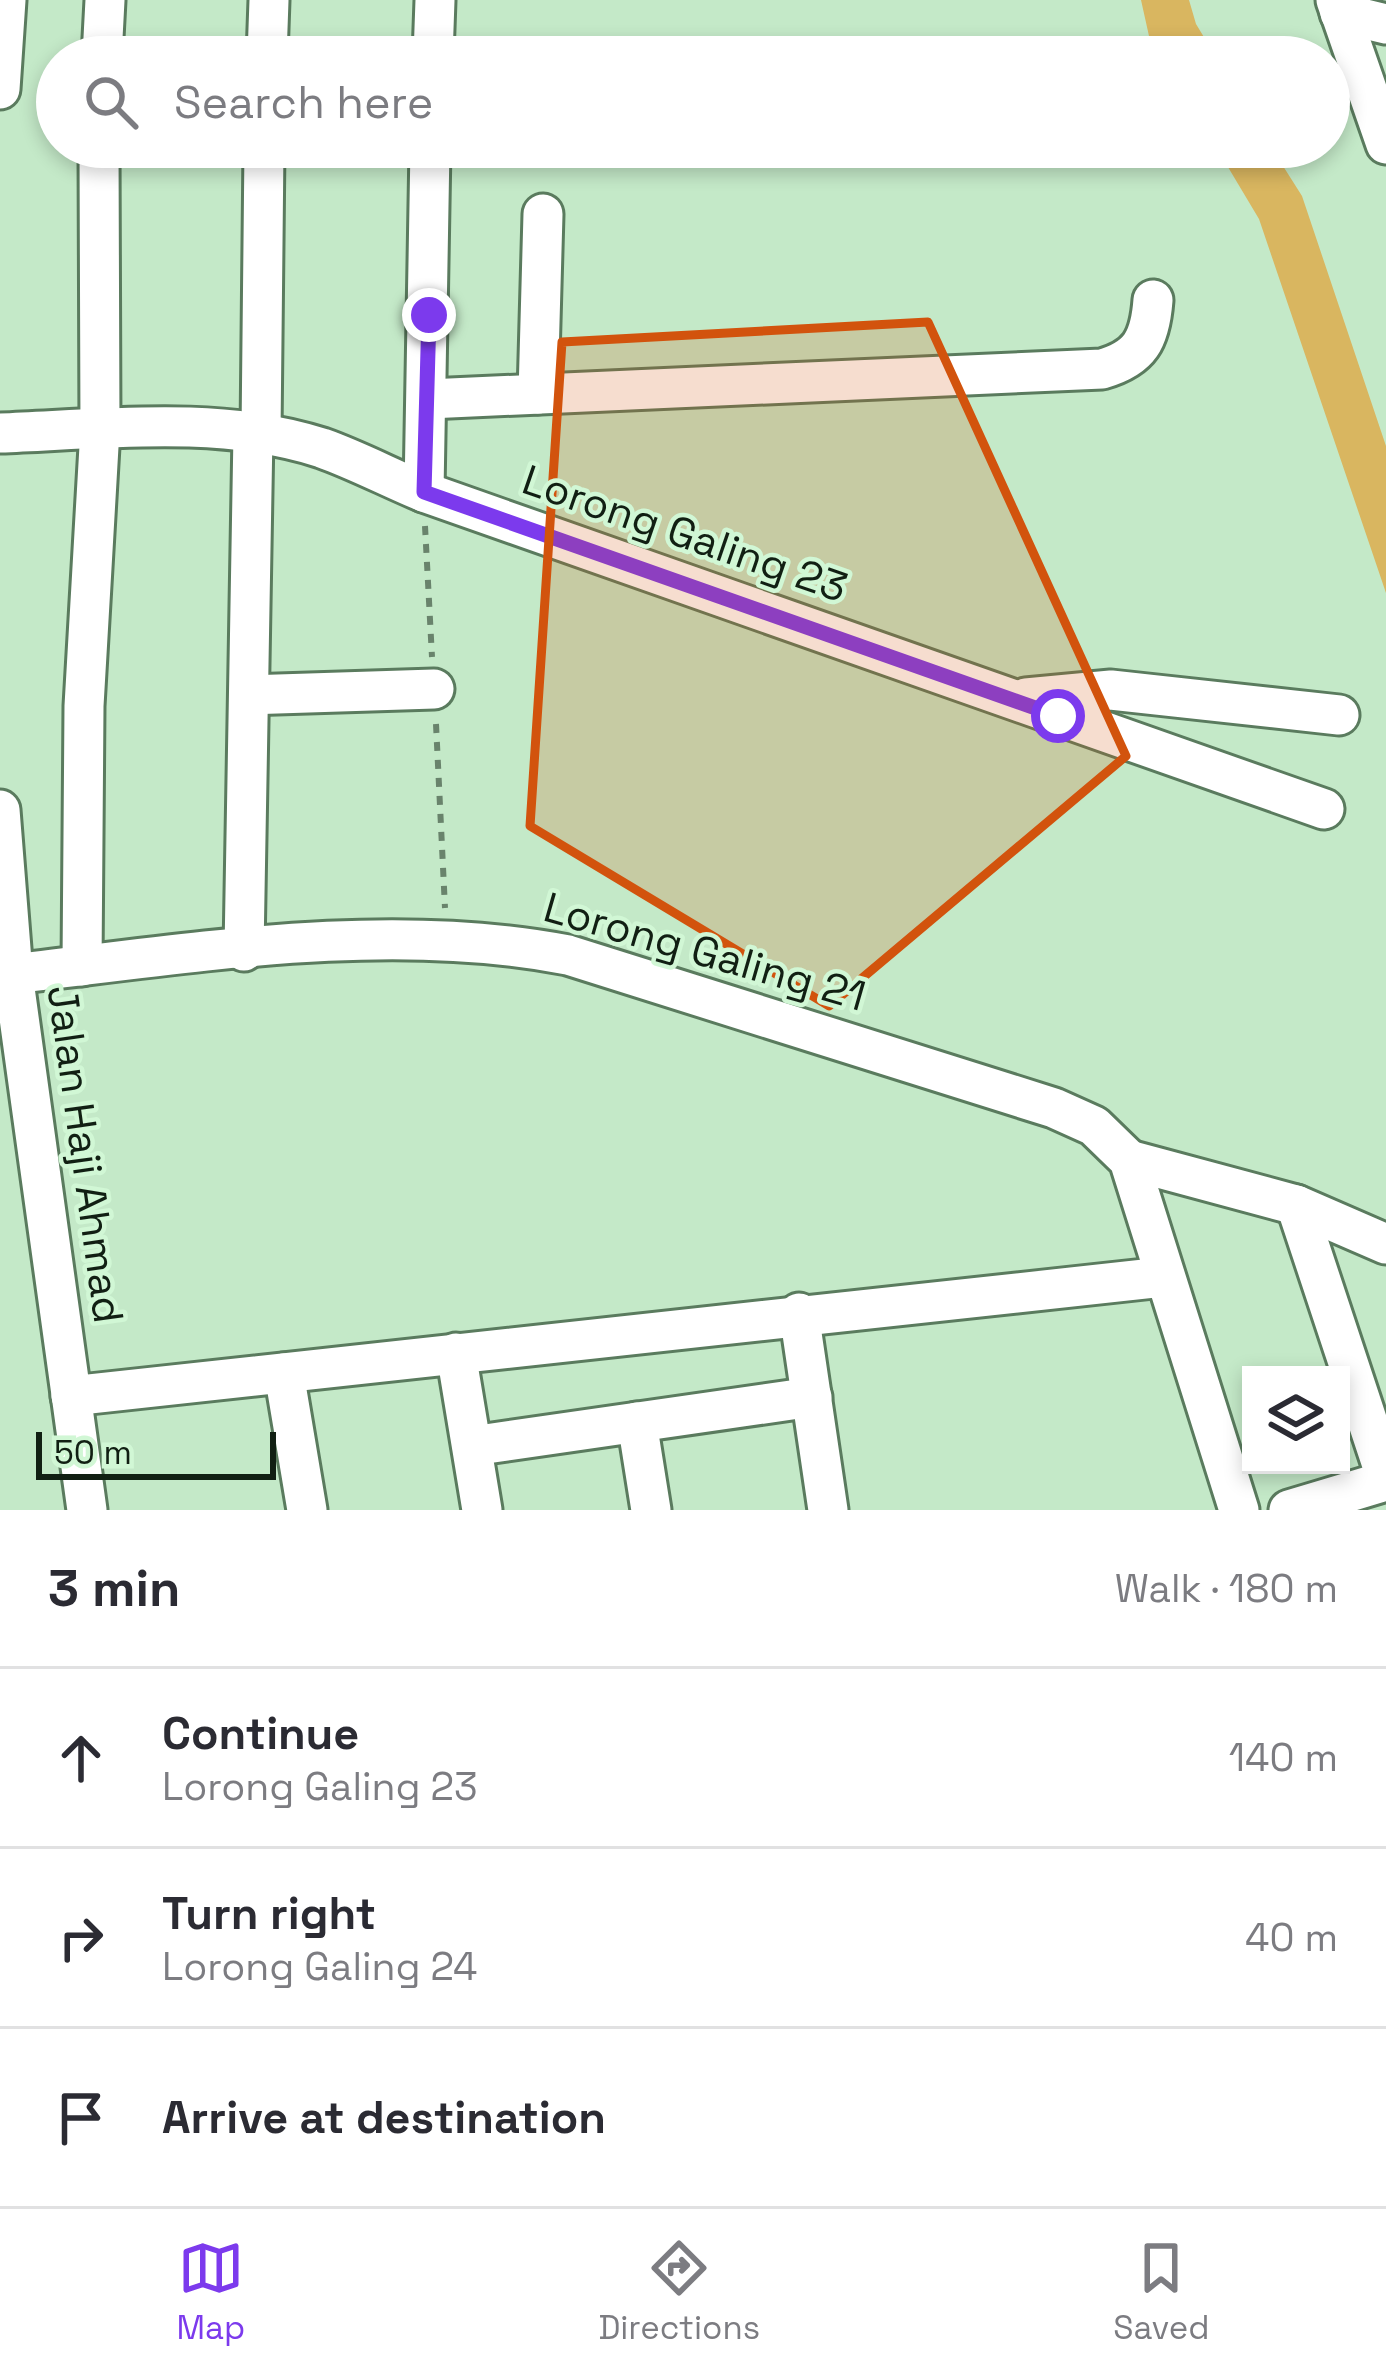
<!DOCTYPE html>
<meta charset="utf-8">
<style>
:root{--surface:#fff;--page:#f7f7f7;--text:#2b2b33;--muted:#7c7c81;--line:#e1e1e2;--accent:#7c3aed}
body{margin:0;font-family:"Space Grotesk",sans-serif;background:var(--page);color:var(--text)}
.controls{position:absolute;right:36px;bottom:36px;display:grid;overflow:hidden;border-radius:0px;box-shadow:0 6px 18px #0003}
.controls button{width:108px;height:108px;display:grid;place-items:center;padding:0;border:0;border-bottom:3px solid var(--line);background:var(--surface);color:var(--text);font:60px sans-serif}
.scale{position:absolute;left:36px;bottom:30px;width:240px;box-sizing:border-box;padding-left:12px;border:6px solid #111f13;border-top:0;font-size:33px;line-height:42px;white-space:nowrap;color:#111f13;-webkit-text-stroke:9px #d1f7d5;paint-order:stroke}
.stop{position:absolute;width:36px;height:36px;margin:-27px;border:9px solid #7c3aed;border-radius:50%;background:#fff}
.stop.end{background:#7c3aed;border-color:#fff;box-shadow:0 3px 12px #0008}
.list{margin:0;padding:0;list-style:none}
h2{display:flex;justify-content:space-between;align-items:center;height:156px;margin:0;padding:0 48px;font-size:51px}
h2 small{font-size:39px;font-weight:400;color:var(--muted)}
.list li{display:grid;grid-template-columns:78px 1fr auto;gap:36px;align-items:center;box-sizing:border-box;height:180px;padding:0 48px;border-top:3px solid var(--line)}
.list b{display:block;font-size:45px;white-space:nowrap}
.list p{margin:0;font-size:39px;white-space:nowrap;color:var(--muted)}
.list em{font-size:39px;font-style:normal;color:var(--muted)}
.icon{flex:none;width:66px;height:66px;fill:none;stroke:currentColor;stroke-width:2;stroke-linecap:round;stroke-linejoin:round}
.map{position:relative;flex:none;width:1386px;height:1510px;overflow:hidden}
.search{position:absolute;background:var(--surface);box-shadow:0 6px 18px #0003;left:36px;right:36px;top:36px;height:132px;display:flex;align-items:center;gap:30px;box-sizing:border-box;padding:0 42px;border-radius:66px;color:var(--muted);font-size:45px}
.sheet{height:696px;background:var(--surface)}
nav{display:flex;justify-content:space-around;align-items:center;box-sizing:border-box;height:168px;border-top:3px solid var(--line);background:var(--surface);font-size:33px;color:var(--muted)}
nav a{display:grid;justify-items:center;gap:6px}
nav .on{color:var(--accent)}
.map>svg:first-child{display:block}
.water{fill:#d9b660}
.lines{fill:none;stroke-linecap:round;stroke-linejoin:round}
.minor-casing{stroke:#5a7b5e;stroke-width:45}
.path{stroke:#69836c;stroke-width:6;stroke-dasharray:9 9;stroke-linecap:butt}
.minor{stroke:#fff;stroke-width:39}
.route{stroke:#7c3aed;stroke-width:15}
.marked{fill:#d2530d;fill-opacity:0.2;stroke:#d2530d;stroke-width:9;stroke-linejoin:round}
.labels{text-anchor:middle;stroke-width:9;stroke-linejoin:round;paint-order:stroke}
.street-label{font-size:42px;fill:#111f13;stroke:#d1f7d5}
</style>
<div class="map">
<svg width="1386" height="1510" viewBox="0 0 1386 1510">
<rect width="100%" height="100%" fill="#c4e9c8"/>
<g class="water">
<path d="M1141,0H1189L1196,24L1216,57H1162L1149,36Z"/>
<path d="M1216,147H1271L1302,196L1386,446V593L1259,219Z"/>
</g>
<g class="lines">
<defs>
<g id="minor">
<path d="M1336,0L1386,144"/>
<path d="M1340,13L1386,24"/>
<path d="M102,57L105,0"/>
<path d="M267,57L269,0"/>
<path d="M433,57L435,0"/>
<path d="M0,89L6,0"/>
<path d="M538,394L543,214"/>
<path d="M428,399L1102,369C1140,358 1150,340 1153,300"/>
<path d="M0,433C104,429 221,415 322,448C356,460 390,478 424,492L1324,809"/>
<path d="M261,434L264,147"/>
<path d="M424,492L430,147"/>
<path d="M249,695L434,689"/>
<path d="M1026,698L1111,690L1339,715"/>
<path d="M0,810L13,974L87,1510"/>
<path d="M244,951L253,433"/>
<path d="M82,966L84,706L100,429L99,147"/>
<path d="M13,974C193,953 388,920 568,955L1054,1108L1094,1126L1129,1160L1239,1510"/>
<path d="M1129,1160L1296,1205L1386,1244"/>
<path d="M1296,1205L1386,1477"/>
<path d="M799,1313L828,1510"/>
<path d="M456,1353L482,1510"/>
<path d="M284,1373L307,1510"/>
<path d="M71,1396L1163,1277"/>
<path d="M637,1422L651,1510"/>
<path d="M472,1446L812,1397"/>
<path d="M1289,1510L1386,1481"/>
</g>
</defs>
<use href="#minor" class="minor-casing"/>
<g class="path">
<path d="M425,526L432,657"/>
<path d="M436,724L445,908"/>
</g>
<use href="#minor" class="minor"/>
</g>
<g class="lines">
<path class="route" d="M429,315L424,492L1058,716"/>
</g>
<path class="marked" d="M928,322L1126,756L829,1006L530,826L562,342Z"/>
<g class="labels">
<g class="street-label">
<text transform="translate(685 533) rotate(19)" y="15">Lorong Galing 23</text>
<text transform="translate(705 951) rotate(16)" y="15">Lorong Galing 21</text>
<text transform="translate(86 1154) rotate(82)" y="15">Jalan Haji Ahmad</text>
</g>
</g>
</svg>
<div class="controls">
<button><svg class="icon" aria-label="layers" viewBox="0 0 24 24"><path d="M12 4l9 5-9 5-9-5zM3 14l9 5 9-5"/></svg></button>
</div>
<div class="scale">50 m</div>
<div class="stop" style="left:1058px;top:716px"></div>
<div class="stop end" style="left:429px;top:315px"></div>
<div class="search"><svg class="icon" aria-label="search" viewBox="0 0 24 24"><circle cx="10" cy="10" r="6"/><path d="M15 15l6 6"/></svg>Search here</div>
</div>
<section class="sheet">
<h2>3 min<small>Walk · 180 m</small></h2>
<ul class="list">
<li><svg class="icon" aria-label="ahead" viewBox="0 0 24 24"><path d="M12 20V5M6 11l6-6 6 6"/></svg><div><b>Continue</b><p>Lorong Galing 23</p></div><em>140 m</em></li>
<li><svg class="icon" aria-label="right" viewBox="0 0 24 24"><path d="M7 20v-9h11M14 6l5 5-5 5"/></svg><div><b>Turn right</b><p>Lorong Galing 24</p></div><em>40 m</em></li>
<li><svg class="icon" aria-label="arrive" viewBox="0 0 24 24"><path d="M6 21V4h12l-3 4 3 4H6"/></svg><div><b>Arrive at destination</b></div></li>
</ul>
</section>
<nav>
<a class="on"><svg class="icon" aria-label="map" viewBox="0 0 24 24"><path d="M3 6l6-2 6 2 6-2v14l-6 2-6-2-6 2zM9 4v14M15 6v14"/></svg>Map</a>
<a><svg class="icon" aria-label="directions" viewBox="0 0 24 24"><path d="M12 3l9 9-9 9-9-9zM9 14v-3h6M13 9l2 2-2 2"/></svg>Directions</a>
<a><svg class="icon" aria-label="saved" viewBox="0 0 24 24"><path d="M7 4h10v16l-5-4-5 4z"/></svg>Saved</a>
</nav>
